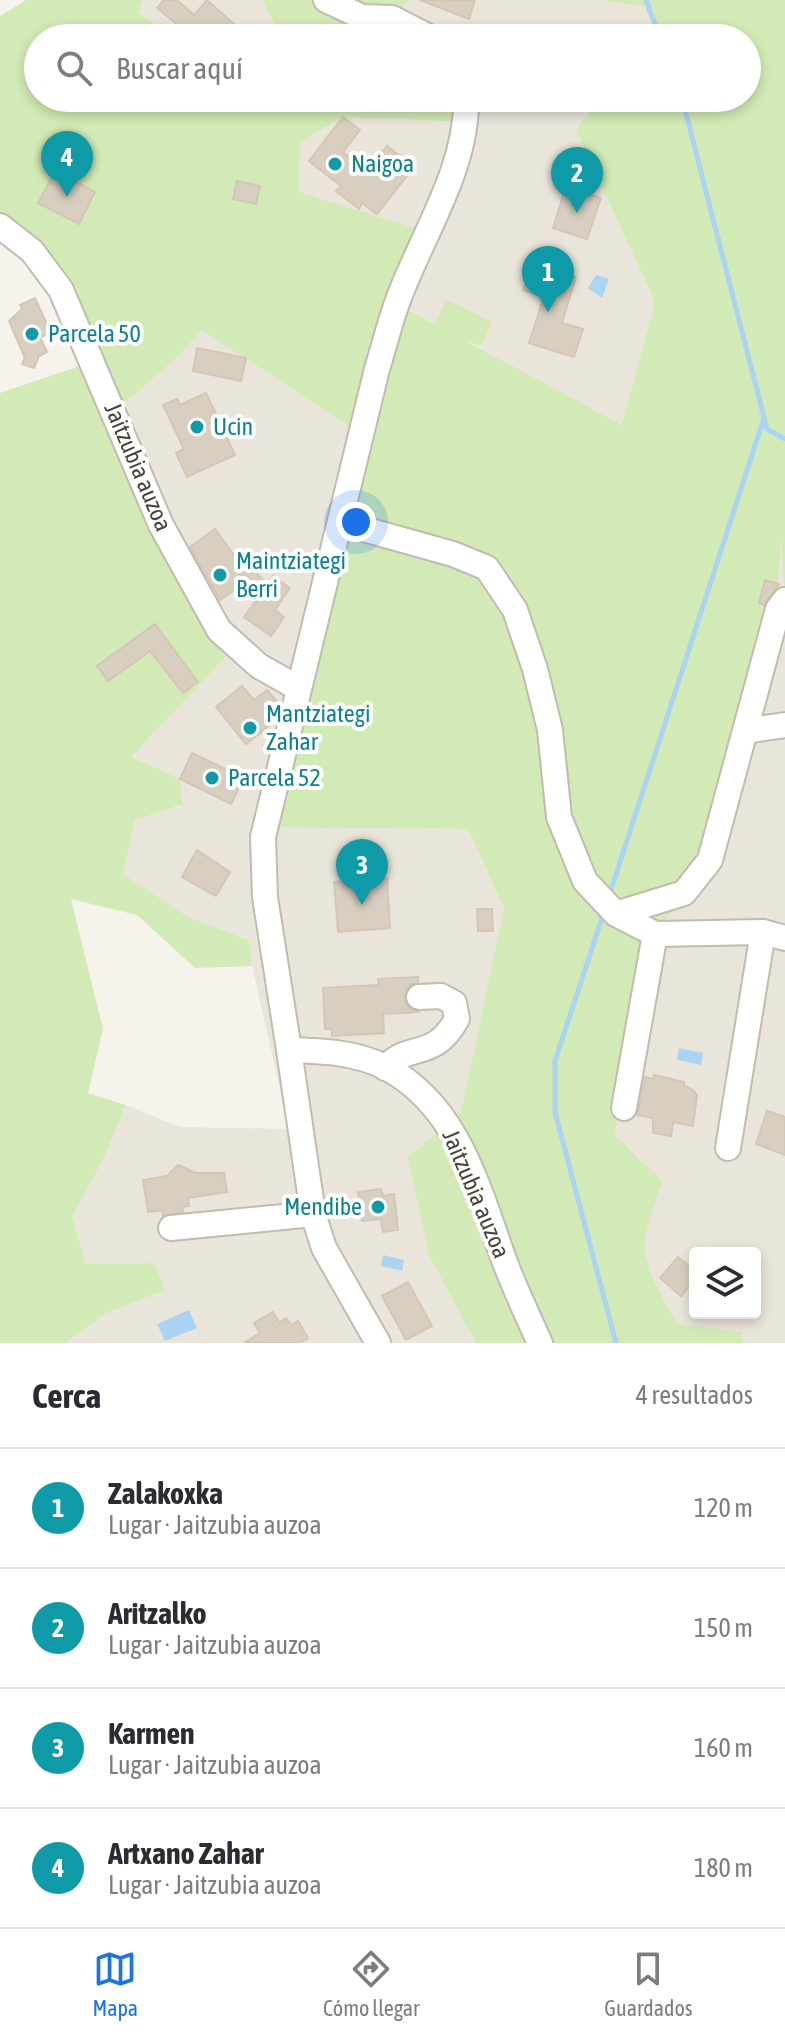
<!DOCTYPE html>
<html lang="es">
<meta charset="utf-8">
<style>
:root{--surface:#fff;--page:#f7f7f7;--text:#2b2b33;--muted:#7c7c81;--line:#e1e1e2;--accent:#1a73e8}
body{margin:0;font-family:"Asap Condensed",sans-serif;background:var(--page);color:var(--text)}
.controls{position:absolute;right:24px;bottom:24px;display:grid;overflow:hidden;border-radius:8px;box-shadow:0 4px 12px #0003}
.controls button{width:72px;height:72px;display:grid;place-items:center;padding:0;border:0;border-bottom:2px solid var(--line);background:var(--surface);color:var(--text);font:40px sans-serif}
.you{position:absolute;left:356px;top:522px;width:28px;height:28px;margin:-20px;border:6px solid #fff;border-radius:50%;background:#1a73e8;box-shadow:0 0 0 12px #1a73e833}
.badge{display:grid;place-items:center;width:52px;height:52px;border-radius:50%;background:var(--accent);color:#fff;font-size:26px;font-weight:700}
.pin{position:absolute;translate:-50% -66px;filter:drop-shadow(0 2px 4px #0008)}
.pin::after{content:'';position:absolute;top:42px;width:28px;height:24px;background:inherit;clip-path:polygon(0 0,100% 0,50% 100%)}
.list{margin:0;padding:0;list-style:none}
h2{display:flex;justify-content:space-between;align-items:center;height:104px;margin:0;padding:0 32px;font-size:34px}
h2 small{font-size:26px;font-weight:400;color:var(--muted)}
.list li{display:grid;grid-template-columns:52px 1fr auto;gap:24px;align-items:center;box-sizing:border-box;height:120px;padding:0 32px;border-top:2px solid var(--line)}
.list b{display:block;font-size:30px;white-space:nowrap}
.list p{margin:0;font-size:26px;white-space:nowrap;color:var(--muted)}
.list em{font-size:26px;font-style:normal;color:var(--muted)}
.icon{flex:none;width:44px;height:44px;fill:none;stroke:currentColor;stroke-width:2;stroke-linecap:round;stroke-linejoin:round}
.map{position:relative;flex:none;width:785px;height:1343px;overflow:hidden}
.search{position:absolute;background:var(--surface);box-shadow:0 4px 12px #0003;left:24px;right:24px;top:24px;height:88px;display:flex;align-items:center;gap:20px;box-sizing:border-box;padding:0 28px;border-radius:44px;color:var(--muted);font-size:30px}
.sheet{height:584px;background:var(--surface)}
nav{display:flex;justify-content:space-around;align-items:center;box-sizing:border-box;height:112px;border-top:2px solid var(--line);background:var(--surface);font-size:22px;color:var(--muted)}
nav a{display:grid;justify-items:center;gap:4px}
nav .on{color:var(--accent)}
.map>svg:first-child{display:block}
.residential{fill:#eae5da;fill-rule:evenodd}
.green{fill:#d2eab5}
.water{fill:#a9d4f2}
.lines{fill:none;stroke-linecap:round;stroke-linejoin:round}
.stream{stroke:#a9d4f2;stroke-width:5}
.building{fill:#d8cfc1;stroke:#d3c7b4;stroke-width:2}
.minor-casing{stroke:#c2bbae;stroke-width:28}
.minor{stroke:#fff;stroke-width:24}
.culture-dot{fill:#0f9aa8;stroke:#fff;stroke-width:3}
.labels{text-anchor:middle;stroke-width:8;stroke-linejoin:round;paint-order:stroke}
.culture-label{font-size:24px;fill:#0d838f;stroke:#fff;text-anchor:start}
.street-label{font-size:24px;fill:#4b4439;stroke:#fff}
</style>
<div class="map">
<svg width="785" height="1343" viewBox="0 0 785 1343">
<rect width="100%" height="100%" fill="#f6f3ec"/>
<g class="residential">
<path d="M143,0H262L282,38H175L137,11Z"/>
<path d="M409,0H603L645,7L659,38H431L392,18Z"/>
<path d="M466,98H600L576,130L655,302L622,426L397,303L299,192L300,143L343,117L466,122Z"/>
<path d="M202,329L361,434L267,826L468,829L504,908L461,1112L408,1157L476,1343H67L105,1314L165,1290L155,1263L86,1264L72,1217L103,1160L126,1105L180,1127L289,1129L252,966L249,940L188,917L123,875L135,820L181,806L179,779L130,757L233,648L121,406L172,362Z"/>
<path d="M785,529V1343H744L741,1332L678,1325L648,1274L644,1225L663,1181L615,1135L655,934ZM695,1253H755V1313H695Z"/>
</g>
<g class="green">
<path d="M26,0H143L138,12L175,38H38V98H466V122L343,117L300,143L299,192L427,232L397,304L435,324L446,299L492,322L481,345L466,341L622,425L655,302L576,130L600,98H747V38H659L645,7L603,0H785V600L781,540L776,605L710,860L655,934L615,1135L663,1181C635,1250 641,1262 678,1324L741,1332L744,1343H476L429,1255L408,1157L461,1112L504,908L468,829L266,827L361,434L202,330L172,362L121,406L234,648L131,757L180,779L182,805L135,820L123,874L188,917L249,940L252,966L195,968L137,915L71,899L103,1029L88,1093L126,1105L103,1160L72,1217L86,1264L155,1263L165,1290L105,1314L66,1343H0V393L103,358L61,290L0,226V16Z"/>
<path d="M262,0H409L392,17L431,38H282Z"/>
</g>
<g class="water">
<path d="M596,275L609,279L602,298L588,288Z"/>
<path d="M679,1048L703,1053L701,1065L677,1060Z"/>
<path d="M383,1255L404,1260L402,1271L381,1266Z"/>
<path d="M189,1310L197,1328L165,1341L157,1324Z"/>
</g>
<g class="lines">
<g class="stream">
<path d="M646,0L660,38"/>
<path d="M682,98L767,429L785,439"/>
<path d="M611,890L764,418"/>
<path d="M602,918L555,1061V1112L616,1343"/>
</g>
</g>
<g class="building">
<path d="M164,0H177L194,15L207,0L234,24L222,38H203L191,27L186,32L157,8Z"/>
<path d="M420,0H475L469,19Z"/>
<path d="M343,117L360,130L343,152L367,171L387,146L414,167L377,214L362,203L359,209L336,191L341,186L309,161Z"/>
<path d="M55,171L95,192L79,224L38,203Z"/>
<path d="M237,181L260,186L256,204L233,199Z"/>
<path d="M566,186L601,198L587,239L553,228Z"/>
<path d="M532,263L576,277L562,323L583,329L574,357L529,343L544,297L523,290Z"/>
<path d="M35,298L51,333L40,337L47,352L39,356L34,368L22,364L25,358L9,321L22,309L20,305Z"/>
<path d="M197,348L246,358L241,381L193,371Z"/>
<path d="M206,393L235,455L187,477L176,453L184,449L163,405L177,399L180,405Z"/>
<path d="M215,529L247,573L253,569L267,585L273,576L290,588L275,610L284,617L271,636L244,617L255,602L241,585L220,600L190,547Z"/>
<path d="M765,580L779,584L764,605L759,603Z"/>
<path d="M155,624L198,682L183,693L150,651L108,681L97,666Z"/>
<path d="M242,686L254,700L267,690L280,705L276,720L246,744L216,707Z"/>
<path d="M192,753L244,778L231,804L180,779Z"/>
<path d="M197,850L230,872L216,896L182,877Z"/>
<path d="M387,878L390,928L338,932L334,882Z"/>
<path d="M477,909H492L493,931H478Z"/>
<path d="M418,977V982L410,985L404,997L407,1006L418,1012L383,1014L384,1033L332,1036V1029H325L323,988L379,985L378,979Z"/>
<path d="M654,1075L684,1082V1085L694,1091L697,1096L693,1126L673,1122L671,1136L653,1133V1118L637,1115L645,1077L653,1079Z"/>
<path d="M767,1111L785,1117V1155L756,1144Z"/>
<path d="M178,1165L196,1173H224L227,1192L188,1198L189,1206L182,1207L183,1212L163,1216L162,1210L148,1212L143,1180L167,1176Z"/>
<path d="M381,1189L383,1196L394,1194L398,1230L383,1232L381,1219L362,1221L358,1192Z"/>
<path d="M678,1257L695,1271V1280L681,1296L660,1278Z"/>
<path d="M408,1282L432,1326L406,1340L382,1296Z"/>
<path d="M273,1312L279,1323L286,1318L291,1325L298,1321L308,1338L299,1343H244L260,1333L254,1323Z"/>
</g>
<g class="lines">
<defs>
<g id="minor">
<path d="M326,0L362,17L392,18L431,38"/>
<path d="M0,226L32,251L61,290L161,525L219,630L259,666L298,688"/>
<path d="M342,523L453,554L487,568L515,610L535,669L550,730L559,817L585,881L616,914L655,934L763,932L785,938"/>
<path d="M745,731L785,725"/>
<path d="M616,914L684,893L710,860L778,609L785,600"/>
<path d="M289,1050L265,897L263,837L377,369C384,347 389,325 397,303C420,238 468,169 466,98"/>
<path d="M385,1068C410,1041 433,1062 457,1019L454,1003L441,996L419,997"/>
<path d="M624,1108L655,934"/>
<path d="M728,1148L763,932"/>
<path d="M171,1228L313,1214"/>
<path d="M378,1343L324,1248L313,1214L289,1050C322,1051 355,1052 385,1067C460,1106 479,1192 506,1265C516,1291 528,1317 540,1343"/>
</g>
</defs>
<use href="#minor" class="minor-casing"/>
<use href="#minor" class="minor"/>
</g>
<g class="culture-dot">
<circle cx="335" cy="164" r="8"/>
<circle cx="32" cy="334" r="8"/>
<circle cx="197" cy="427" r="8"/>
<circle cx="220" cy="575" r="8"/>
<circle cx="250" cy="728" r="8"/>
<circle cx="212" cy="778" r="8"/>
<circle cx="378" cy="1207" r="8"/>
</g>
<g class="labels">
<g class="culture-label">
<text x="351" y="172">Naigoa</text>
<text x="48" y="342">Parcela 50</text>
<text x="213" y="435">Ucin</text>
<text x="236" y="569">Maintziategi<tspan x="236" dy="28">Berri</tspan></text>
<text x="266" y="722">Mantziategi<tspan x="266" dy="28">Zahar</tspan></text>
<text x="228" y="786">Parcela 52</text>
<text x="362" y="1215" text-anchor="end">Mendibe</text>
</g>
<g class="street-label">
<text transform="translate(138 467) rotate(67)" y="8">Jaitzubia auzoa</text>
<text transform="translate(476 1194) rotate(67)" y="8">Jaitzubia auzoa</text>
</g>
</g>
</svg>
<div class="controls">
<button><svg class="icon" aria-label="layers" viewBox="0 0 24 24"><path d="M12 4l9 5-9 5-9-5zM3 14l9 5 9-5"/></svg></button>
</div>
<div class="you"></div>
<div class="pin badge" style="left:548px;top:312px;background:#0f9aa8">1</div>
<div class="pin badge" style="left:577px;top:213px;background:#0f9aa8">2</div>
<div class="pin badge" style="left:362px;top:905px;background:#0f9aa8">3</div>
<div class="pin badge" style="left:67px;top:197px;background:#0f9aa8">4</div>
<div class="search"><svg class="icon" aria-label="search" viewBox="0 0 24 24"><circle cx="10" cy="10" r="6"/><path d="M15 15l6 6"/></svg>Buscar aquí</div>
</div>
<section class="sheet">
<h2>Cerca<small>4 resultados</small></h2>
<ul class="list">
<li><span class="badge" style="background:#0f9aa8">1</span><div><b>Zalakoxka</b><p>Lugar · Jaitzubia auzoa</p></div><em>120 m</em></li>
<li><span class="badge" style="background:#0f9aa8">2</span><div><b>Aritzalko</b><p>Lugar · Jaitzubia auzoa</p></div><em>150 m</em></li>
<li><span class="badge" style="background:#0f9aa8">3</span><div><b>Karmen</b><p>Lugar · Jaitzubia auzoa</p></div><em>160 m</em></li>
<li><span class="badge" style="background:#0f9aa8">4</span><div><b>Artxano Zahar</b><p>Lugar · Jaitzubia auzoa</p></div><em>180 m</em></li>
</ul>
</section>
<nav>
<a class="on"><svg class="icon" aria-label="map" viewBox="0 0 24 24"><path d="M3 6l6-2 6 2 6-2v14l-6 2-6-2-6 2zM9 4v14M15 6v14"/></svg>Mapa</a>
<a><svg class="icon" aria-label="directions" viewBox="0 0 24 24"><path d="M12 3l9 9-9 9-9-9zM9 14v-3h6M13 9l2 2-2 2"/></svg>Cómo llegar</a>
<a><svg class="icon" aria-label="saved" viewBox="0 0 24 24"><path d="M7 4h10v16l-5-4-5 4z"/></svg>Guardados</a>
</nav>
